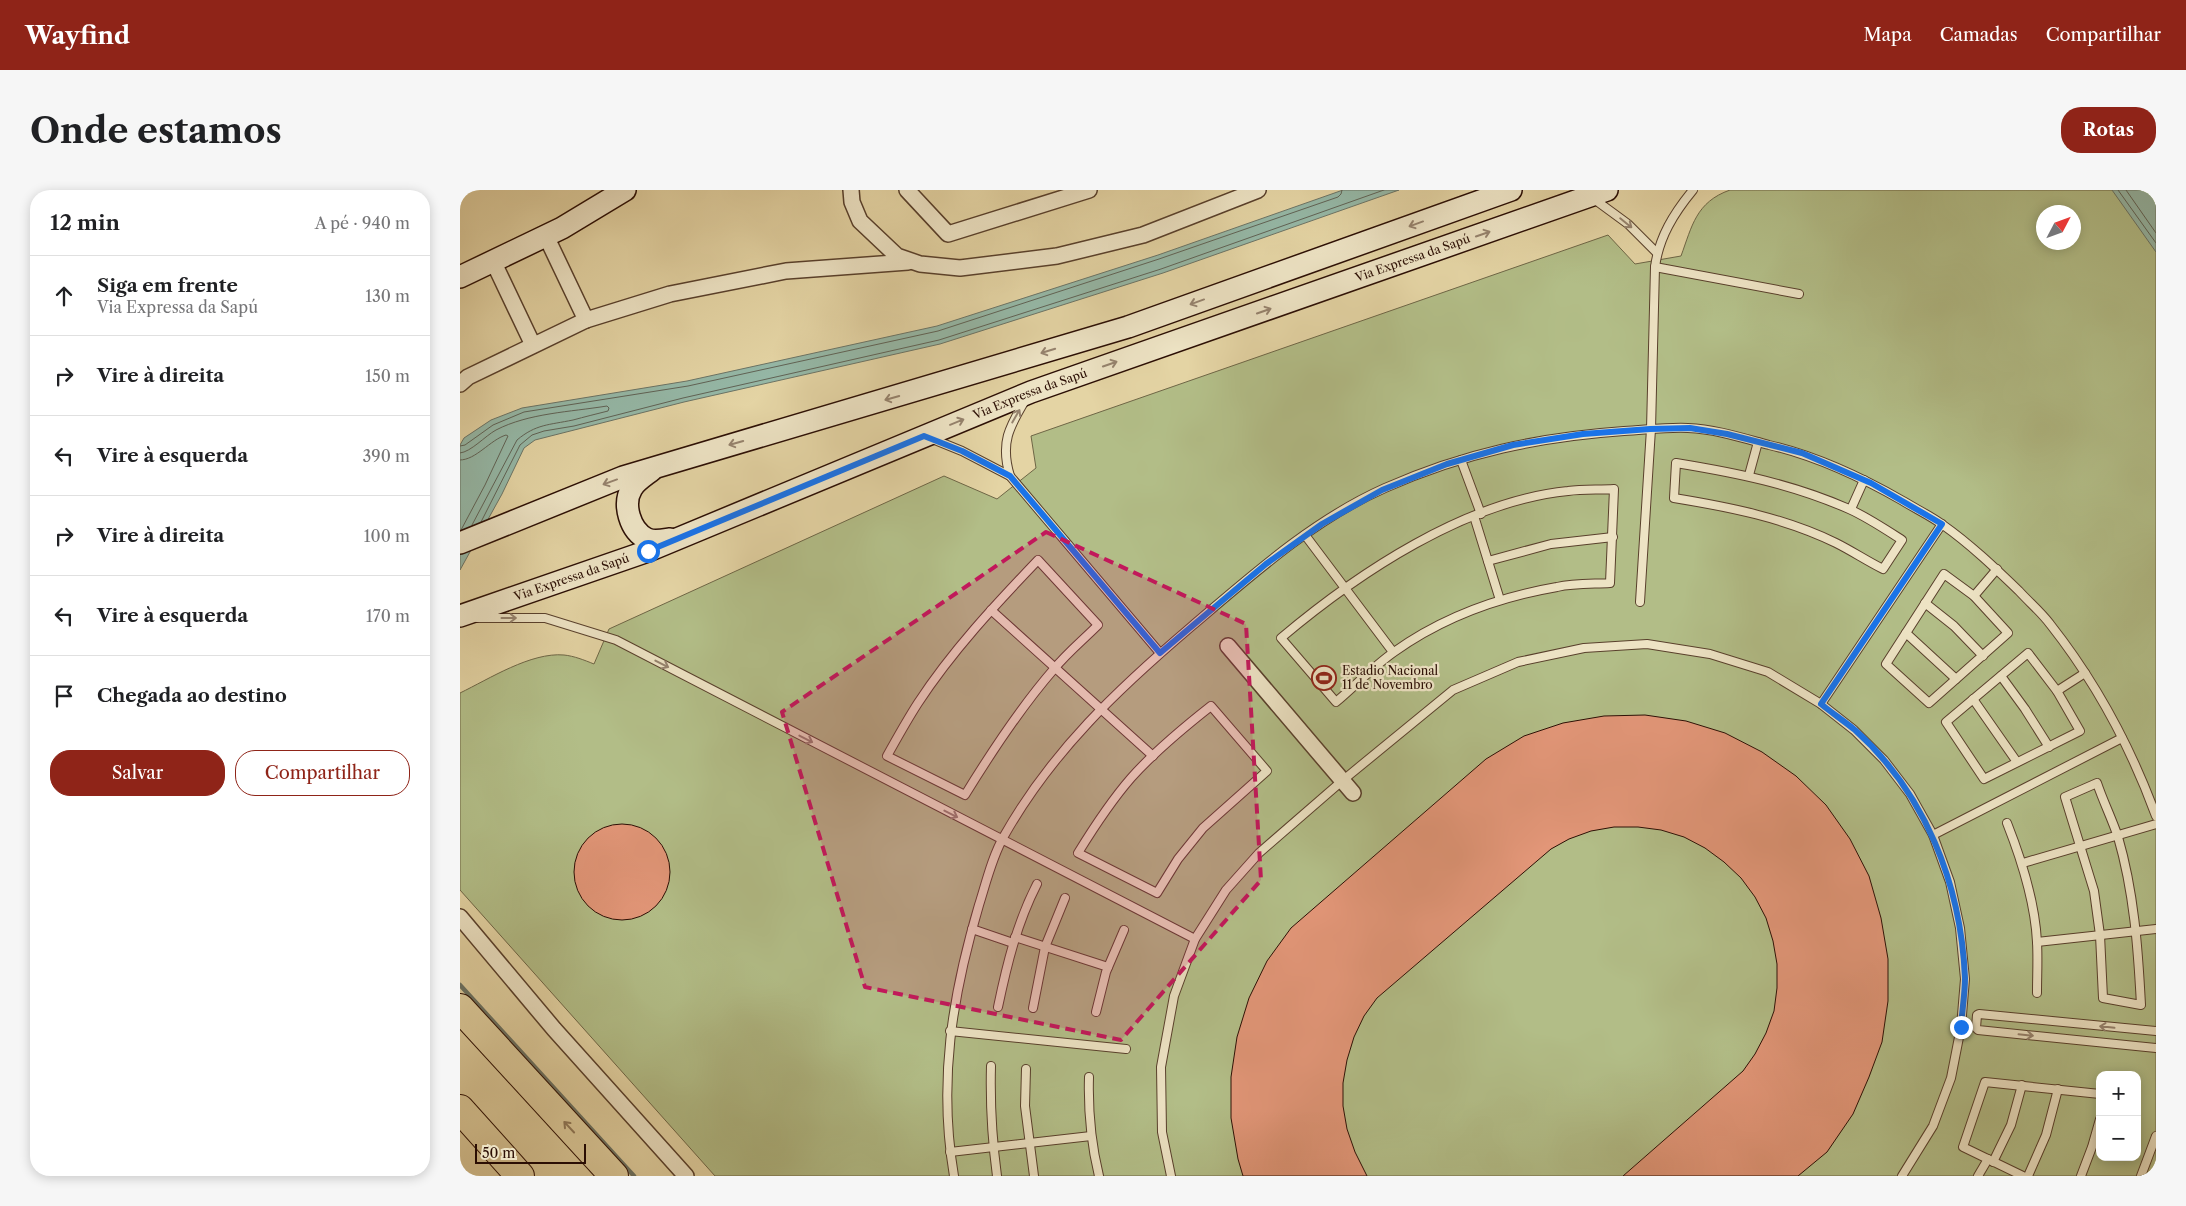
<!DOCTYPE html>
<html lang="pt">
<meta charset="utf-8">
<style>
:root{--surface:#fff;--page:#f6f6f6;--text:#202124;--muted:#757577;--line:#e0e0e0;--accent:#8f2418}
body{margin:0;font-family:"Libre Caslon Text",serif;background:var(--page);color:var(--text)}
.controls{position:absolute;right:15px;bottom:15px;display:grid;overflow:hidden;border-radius:10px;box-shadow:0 2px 12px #0003}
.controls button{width:45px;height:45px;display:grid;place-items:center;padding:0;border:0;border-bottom:1px solid var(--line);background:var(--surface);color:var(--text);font:25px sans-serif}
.compass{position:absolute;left:1576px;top:15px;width:45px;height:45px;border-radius:50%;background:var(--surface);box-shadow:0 2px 12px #0003;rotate:49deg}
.scale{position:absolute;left:15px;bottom:12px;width:111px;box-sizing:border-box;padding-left:5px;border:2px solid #2b0e04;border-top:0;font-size:14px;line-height:18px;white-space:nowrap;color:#2b0e04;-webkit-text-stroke:4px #ede3c4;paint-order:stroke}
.stop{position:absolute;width:15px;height:15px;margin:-11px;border:4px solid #1a73e8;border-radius:50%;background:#fff}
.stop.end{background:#1a73e8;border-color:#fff;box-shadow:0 1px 5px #0008}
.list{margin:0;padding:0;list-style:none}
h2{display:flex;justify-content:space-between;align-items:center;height:65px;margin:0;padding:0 20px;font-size:21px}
h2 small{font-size:16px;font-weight:400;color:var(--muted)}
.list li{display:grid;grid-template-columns:32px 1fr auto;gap:15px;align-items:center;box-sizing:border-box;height:80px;padding:0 20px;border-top:1px solid var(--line)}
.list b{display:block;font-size:19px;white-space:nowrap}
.list p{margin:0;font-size:16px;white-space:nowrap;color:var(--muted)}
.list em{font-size:16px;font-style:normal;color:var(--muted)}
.actions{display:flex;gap:10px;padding:15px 20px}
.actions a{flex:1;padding:11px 0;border:1px solid var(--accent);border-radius:20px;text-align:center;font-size:18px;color:var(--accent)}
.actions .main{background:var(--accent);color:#fff}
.icon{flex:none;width:28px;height:28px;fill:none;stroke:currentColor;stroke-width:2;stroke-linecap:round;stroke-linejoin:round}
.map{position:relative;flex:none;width:1696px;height:986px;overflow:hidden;border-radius:20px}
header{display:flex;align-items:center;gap:30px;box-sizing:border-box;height:70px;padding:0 25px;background:var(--accent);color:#fff}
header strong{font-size:24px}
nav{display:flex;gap:28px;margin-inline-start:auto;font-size:18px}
.intro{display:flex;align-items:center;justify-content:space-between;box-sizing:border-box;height:120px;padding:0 30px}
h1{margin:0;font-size:35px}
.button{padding:12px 22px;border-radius:20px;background:var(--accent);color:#fff;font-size:18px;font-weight:700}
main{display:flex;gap:30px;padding:0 30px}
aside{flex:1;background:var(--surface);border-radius:20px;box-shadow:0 2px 12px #0003}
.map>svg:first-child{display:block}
.green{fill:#b2bd87;stroke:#6e6646;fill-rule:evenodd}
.water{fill:#95b8a7;stroke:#6b7466}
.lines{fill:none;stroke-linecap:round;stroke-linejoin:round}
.shore{stroke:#606356;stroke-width:1}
.stream{stroke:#6b7466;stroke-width:4.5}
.building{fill:#e29678;stroke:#2b0e04}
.lane-casing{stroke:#59402c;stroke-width:10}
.street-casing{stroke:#59402c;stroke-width:18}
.secondary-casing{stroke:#2b0e04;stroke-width:24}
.highway-casing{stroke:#2b0e04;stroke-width:30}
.lane{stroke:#ede3c4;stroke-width:8}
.street{stroke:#ede3c4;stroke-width:15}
.secondary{stroke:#ede3c4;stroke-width:21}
.highway{stroke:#e4d4a4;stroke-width:28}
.oneway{stroke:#96836e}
.oneway2{stroke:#917b5c}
.route{stroke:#1a73e8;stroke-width:6}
.marked{fill:#c2185b;fill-opacity:0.2;stroke:#c2185b;stroke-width:4;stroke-dasharray:10 6;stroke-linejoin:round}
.labels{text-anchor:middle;stroke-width:4.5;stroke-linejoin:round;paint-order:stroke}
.street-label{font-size:12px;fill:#2b0e04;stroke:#ede3c4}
.poi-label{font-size:12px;fill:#2b0e04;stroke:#ede3c4;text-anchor:start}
</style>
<header>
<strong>Wayfind</strong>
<nav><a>Mapa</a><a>Camadas</a><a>Compartilhar</a></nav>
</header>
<div class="intro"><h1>Onde estamos</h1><a class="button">Rotas</a></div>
<main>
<aside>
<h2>12 min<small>A pé · 940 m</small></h2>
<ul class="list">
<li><svg class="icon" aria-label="ahead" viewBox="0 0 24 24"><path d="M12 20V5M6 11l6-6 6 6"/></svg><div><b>Siga em frente</b><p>Via Expressa da Sapú</p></div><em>130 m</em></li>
<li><svg class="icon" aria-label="right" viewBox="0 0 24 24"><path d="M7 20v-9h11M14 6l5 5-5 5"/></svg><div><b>Vire à direita</b></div><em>150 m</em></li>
<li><svg class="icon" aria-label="left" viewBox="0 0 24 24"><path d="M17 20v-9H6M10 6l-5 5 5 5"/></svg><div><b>Vire à esquerda</b></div><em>390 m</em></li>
<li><svg class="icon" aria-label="right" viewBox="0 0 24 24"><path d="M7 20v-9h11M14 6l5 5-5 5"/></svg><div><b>Vire à direita</b></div><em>100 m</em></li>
<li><svg class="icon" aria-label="left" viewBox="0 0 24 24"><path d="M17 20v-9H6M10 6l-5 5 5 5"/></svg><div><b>Vire à esquerda</b></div><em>170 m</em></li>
<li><svg class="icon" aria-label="arrive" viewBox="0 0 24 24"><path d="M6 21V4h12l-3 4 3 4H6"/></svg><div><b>Chegada ao destino</b></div></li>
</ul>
<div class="actions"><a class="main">Salvar</a><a>Compartilhar</a></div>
</aside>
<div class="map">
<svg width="1696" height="986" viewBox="0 0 1696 986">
<rect width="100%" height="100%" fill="#e4d4a4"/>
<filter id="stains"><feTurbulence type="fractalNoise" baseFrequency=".004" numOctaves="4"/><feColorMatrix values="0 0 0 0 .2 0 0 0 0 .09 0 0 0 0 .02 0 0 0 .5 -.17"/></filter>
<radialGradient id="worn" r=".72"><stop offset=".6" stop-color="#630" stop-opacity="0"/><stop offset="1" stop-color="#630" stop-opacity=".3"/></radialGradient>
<path class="green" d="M1270,0H1696V986H255L0,700V503C29,489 71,462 104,465C114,466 124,470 134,474L149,439L484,286L537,309L576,278L571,246L1148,45L1175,74L1221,66C1232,36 1236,12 1270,0ZM1584,22H1614V52H1584ZM1640,885H1677V967H1640Z"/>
<g class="water">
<path d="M883,0H939L703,83L480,154L224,212L75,250L64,258L42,304L0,380V255L4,248L31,230L62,218L227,191L477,136L698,65Z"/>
<path d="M1652,0H1696V62Z"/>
</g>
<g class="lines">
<g class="shore">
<path d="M1658,0L1696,53"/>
<path d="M1666,0L1696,43"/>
<path d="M0,256L5,255L33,235L64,222L228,196L478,141L699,69L878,7L881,4L882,0"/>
<path d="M0,263C11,262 25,246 36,240C69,223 110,222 147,216L149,218L148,221C136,224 124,227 113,230C89,235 76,234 57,250L12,335"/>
<path d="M0,270C16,270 30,250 46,245L48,246L25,295L1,340"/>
<path d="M21,332L60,255L72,245L84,241L114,236L223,208L479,150L701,79L924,0"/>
</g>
<path class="stream" d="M0,795L174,986"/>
</g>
<g class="building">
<path d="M1185,525L1226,531L1265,543L1302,562L1336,586L1366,615L1390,649L1409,686L1421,728L1428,769V811L1422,852L1409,887L1393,924L1367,962L1338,986H1163L1283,881L1295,864L1306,843L1314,821L1317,798V774L1313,751L1306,728L1295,707L1281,688L1264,672L1245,658L1224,647L1201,640L1178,637H1154L1131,641L1109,649L1091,659L917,808L904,826L894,847L887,870L883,893V916L887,939L895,962L907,986H783L778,969L771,928V887L777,847L789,808L807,771L831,738L1026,569L1064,546L1103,533L1144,526Z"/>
<circle cx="162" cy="682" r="48"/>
</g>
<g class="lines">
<defs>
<g id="lane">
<path d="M1134,9L1168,34L1197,63"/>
<path d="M1195,77L1339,104"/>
<path d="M470,248L502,261L550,286L700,463"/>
<path d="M1001,270L1021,324"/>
<path d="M1216,273C1277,283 1332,294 1389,319C1407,327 1425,339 1442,350L1423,379C1407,371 1392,361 1376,353C1325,328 1269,317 1214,308Z"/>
<path d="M1289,285L1298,252"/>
<path d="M550,286C540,253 549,237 566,209"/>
<path d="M1154,299L1150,393C1133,394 1114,393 1097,397C1039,407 983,427 934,462C914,476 896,495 876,512L821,448C898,383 1006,311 1108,301C1123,299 1139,300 1154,299Z"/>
<path d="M1391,319L1404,290"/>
<path d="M1014,326L1040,410"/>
<path d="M845,345L933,462"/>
<path d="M578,370L638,435C623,450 607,463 594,479C560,518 532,561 505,605L427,566C437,548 447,530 458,513C492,461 535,415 578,370Z"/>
<path d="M1028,371L1091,354L1153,347"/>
<path d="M1484,384L1514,406L1548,443L1469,513L1426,474Z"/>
<path d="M1514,406L1537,379"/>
<path d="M1180,412L1191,239L1195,77C1199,47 1214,23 1233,0"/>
<path d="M1465,413L1494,436L1523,466"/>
<path d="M531,420L693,566"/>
<path d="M17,428H85L156,450L735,749"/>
<path d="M1446,443L1496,489"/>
<path d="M1568,463L1597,501L1620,541L1524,589L1486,532Z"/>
<path d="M1541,486L1565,519L1589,557"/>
<path d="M1597,501L1625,483"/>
<path d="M1513,509L1557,572"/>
<path d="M1361,514L1482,334"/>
<path d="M751,516L807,581L743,638L718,669L697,703L618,663C634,637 651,611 671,588C695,561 723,538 751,516Z"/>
<path d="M1637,593C1643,611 1652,629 1658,647C1674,702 1678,758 1681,815L1643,808L1640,745L1634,701L1605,607Z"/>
<path d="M1547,633C1562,671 1575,711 1577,752C1578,769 1577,786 1577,803"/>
<path d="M1473,645L1662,548"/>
<path d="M1563,673L1696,634"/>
<path d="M512,739L553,753"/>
<path d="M555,747L648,777"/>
<path d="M1577,752L1696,739"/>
<path d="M538,817C547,774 557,733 577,694"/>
<path d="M573,818L585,757L605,708"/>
<path d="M636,822L646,782L664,740"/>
<path d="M490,841L666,859"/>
<path d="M1696,841L1519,824L1517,825L1516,838L1518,840L1696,858"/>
<path d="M531,876C530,914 532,949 537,986"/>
<path d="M566,879L565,916L574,986"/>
<path d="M629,887C628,920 631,953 639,986"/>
<path d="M490,962L631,946"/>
<path d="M1533,972L1551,935L1562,895"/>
<path d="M494,986C478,892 492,806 519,715C526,693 532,667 544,646C592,561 658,499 732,436C792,385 853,330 925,298C1004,263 1079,247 1164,241C1185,240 1207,237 1228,238C1255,239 1283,248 1309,255C1357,266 1401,287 1443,311C1456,319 1471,326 1483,335C1510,354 1535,378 1559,401C1569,412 1581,422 1590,434C1635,491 1671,558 1696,626"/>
<path d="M711,986L702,942L701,877L714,806L735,749L766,700L799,663L882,591L993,500L1058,472L1124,458L1187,454L1250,464L1308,482L1361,514L1394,540L1424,570L1450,604L1473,645L1490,692L1500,738L1505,789L1501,837L1491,888L1473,936L1442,986"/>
<path d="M1518,986L1528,969"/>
<path d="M1563,986L1503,957L1525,892L1640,904"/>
<path d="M1568,986L1586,945L1598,899"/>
<path d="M1621,986L1632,957L1640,929"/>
<path d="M1681,986L1696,946"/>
</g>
<g id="street">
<path d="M391,0L392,12L400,31L437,66L460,74L500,78L597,66L683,45L798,0"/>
<path d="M447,0L488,44L629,0"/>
<path d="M86,46L126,130"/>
<path d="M33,71L73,155"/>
<path d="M0,194L8,187L126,130L210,104L326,81L448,72"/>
<path d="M768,456L893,603"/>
<path d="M0,727L94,839L226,986"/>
</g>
<g id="secondary">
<path d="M0,87L102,38L165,0"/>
<path d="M192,280C186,285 176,291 172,298C162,314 170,341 187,349C194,352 203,350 210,349"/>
<path d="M0,353L163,287L668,137L1051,0"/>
<path id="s1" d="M0,426L188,361L571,202L1147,0"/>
</g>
<g id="highway">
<path d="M0,818L154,986"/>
<path d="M0,919L60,986"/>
</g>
</defs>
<use href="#lane" class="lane-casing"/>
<use href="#street" class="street-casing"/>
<use href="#secondary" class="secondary-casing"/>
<use href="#highway" class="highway-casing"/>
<use href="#lane" class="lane"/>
<use href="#street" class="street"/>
<use href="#secondary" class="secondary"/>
<use href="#highway" class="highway"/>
</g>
<defs><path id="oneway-shaft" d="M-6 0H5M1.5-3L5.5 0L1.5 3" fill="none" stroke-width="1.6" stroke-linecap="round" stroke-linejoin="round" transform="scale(1.25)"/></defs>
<g class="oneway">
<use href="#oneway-shaft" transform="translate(1166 33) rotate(39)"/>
<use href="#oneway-shaft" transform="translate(956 34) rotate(160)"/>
<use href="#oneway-shaft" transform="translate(1023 44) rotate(-19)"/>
<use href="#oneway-shaft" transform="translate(737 112) rotate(160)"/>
<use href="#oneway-shaft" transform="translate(804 121) rotate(-19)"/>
<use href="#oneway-shaft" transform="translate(588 161) rotate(163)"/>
<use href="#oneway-shaft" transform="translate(650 174) rotate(-19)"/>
<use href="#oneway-shaft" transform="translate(432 208) rotate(164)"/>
<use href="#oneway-shaft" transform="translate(556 226) rotate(-60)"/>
<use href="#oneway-shaft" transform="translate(497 232) rotate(-22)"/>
<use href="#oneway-shaft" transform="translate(276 253) rotate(164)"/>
<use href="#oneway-shaft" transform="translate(150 292) rotate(160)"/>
<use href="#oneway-shaft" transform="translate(49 428)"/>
<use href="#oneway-shaft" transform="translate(202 474) rotate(27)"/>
<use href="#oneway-shaft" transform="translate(346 549) rotate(27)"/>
<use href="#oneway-shaft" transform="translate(491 624) rotate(27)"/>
<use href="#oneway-shaft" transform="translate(1647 837) rotate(-174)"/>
<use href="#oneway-shaft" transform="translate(1566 845) rotate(6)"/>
</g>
<use class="oneway2" href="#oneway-shaft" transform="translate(109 937) rotate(-133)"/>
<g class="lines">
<path class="route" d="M188,361L464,246L502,261L550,286L700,463L806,374L862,334L922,300L987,274L1053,255L1123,244L1190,239L1230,238L1267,244L1342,263L1411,293L1482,334L1361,514C1372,523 1384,531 1395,540C1465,603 1501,694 1505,788C1505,804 1502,821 1501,837"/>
</g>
<path class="marked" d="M586,342L786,434L801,690L661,850L405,797L322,522Z"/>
<defs>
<symbol id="stadium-ring" viewBox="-11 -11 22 22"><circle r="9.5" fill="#ede3c4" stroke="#8f2418" stroke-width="1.5"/><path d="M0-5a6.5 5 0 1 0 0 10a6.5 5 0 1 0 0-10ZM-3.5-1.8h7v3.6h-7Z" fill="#8f2418"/></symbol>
</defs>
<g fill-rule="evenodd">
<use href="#stadium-ring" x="850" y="474" width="28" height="28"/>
</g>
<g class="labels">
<g class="street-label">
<text dy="4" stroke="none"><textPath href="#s1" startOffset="1018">Via Expressa da Sapú</textPath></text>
<text dy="4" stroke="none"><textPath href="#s1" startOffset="612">Via Expressa da Sapú</textPath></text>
<text dy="4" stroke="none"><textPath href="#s1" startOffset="118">Via Expressa da Sapú</textPath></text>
</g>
<g class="poi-label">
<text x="882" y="485">Estadio Nacional<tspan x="882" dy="14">11 de Novembro</tspan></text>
</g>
</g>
<rect width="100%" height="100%" filter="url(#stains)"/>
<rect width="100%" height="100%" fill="url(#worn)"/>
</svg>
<div class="controls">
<button>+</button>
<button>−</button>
</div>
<svg class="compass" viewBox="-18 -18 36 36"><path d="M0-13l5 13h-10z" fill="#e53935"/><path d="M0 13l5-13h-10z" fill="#757577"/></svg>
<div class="scale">50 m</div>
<div class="stop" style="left:188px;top:361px"></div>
<div class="stop end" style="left:1501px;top:837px"></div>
</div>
</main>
